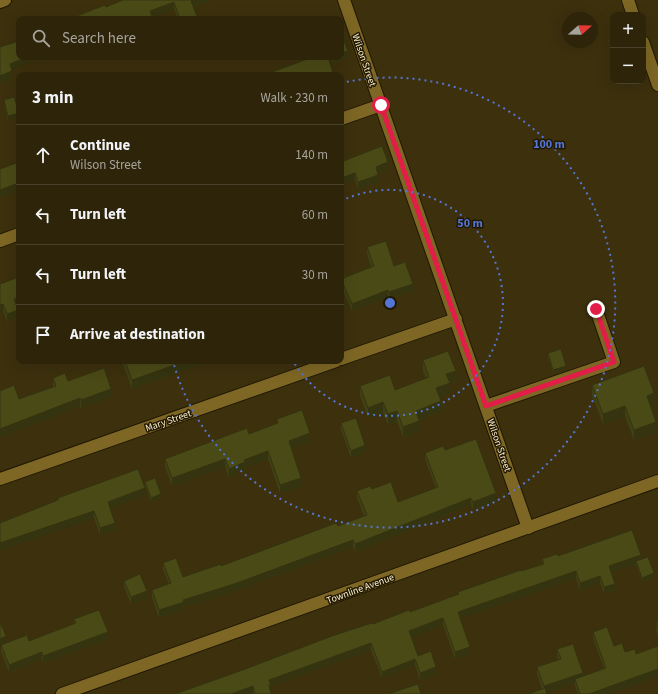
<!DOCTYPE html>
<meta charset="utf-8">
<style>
:root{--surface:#2d240a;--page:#393018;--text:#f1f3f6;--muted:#a7a49c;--line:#48412b}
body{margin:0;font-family:"Source Sans 3",sans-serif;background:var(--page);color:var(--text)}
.controls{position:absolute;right:12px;top:12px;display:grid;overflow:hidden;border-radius:8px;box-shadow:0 4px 16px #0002}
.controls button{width:36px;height:36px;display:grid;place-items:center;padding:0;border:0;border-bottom:1px solid var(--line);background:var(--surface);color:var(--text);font:20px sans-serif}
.compass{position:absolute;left:562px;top:12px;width:36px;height:36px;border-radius:50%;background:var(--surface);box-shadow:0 4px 16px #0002;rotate:70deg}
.stop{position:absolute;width:12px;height:12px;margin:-9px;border:3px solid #e11d48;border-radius:50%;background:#fff}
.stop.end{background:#e11d48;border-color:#fff;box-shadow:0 1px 4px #0008}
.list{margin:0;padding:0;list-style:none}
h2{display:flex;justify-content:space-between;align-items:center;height:52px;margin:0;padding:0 16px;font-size:17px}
h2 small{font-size:13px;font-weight:400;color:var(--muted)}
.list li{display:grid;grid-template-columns:26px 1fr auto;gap:12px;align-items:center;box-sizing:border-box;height:60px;padding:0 16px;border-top:1px solid var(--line)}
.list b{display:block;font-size:15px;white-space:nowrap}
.list p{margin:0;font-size:13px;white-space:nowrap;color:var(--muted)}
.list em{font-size:13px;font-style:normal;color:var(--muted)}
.icon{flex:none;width:22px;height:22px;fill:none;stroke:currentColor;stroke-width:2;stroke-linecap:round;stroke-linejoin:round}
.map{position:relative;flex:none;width:658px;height:694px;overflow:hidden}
.search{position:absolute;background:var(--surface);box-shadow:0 4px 16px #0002;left:16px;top:16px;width:328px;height:44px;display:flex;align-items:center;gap:10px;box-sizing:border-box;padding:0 14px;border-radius:8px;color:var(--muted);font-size:15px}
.panel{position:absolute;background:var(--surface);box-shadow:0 4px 16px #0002;left:16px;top:72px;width:328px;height:292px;border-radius:8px}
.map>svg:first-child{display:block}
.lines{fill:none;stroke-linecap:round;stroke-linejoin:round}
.minor-casing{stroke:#1f1804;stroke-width:14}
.minor{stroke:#7e6724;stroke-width:12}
.wall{fill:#404014}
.shaded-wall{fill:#343410}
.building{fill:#4a4a17;stroke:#343410}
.route{stroke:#e11d48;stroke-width:5}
.ring{fill:none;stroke:#5576d6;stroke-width:2;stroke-dasharray:2 4}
.labels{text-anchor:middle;stroke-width:3;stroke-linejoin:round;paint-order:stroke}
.street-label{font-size:10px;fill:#fdf0d0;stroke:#211800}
.centre{fill:#5576d6;stroke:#211800;stroke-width:2}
.ring-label{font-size:12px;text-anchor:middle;font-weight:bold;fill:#5576d6;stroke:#211800;stroke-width:3;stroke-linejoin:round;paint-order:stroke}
</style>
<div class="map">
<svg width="658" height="694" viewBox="0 0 658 694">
<rect width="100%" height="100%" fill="#3c300d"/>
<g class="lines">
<defs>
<g id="minor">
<path d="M344,0L528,528"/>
<path d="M628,0L633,15"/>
<path d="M0,2L5,0"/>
<path d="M643,42L658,85"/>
<path d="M341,119L381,105"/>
<path d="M0,241L19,234"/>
<path d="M341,359L456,319"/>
<path d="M486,406L614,362L596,309"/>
<path d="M0,479L336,361"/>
<path d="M62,694L658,481"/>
</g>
</defs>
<use href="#minor" class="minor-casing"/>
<use href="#minor" class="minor"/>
</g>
<g class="wall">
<path d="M123,0H212L193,7L198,19H178L174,9L152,17L153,19H69L106,7Z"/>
<path d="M332,57H341L348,58L334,63Z"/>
<path d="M14,97L8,120L4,104V100Z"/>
<path d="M341,162L388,169L378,173V182L358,189L355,180L341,185Z"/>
<path d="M367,247L394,266L413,291L389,299L388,297L352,311L341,286V279L371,267L367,254Z"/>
<path d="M0,284L16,306L18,317L7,321L3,311Z"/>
<path d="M548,353L566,369L553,373L548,357Z"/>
<path d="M423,360L456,381L450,383V393L440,397L441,411L419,420V431L403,437L397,421L388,425L383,413L368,418L360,396V386L395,390L426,378L423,371Z"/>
<path d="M122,361H209L132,389Z"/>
<path d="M53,378L68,381L111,397L81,408L80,406L0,437V391L19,399L53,387Z"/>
<path d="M592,385L654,403L650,405L656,432L634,440L625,416L603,424L592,395Z"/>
<path d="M277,419L310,441L291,448L301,486L280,493L268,459L245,468V470L229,477L225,467L172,486L165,467V459L249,434L277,423Z"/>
<path d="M341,423L365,452L351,458L341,430Z"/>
<path d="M445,450L496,501L473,510L471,505L355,552L353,547L237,590L184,607V610L159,618L152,597V590L169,584L163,570V563L183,577L221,566L338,526L364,516L357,498V491L372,489L398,502L436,488L425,460V453Z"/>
<path d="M145,482L161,498L151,502L145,485Z"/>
<path d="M145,495L110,508L115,530L100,535L94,518L58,500V498Z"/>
<path d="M558,556L641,559L654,577L642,581L636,564L611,572L615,590L604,594L600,583L580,590L576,578L460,618L470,654L455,659L443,625L411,637L418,656L436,674L420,680L415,665L382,678L371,650L271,686V694H253V693L249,694H175L373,624L410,612L458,594V592L542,564V559Z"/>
<path d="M124,581L147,598L131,604L124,587Z"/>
<path d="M74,619L108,639L43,663L42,659L9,672L1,652V645L29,641L74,624Z"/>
<path d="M658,621V636L656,629V622Z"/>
<path d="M593,632L614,646L625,652L636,654L658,646V676L608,694H578L575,686V683L546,692L542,689L537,674V667L558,660L557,656V649L583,677L604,668L593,639Z"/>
</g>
<g class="shaded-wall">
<path d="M194,0H212L191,8V1Z"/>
<path d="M174,2V9L150,18V11Z"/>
<path d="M133,16V19H125Z"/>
<path d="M348,51V58L334,63V57H341V53Z"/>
<path d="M27,57H45L10,70V64Z"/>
<path d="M12,71V78L0,83V76Z"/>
<path d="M19,113V116L8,120V116Z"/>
<path d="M388,162V169L376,174V167Z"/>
<path d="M355,173V180L341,185V178Z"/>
<path d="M378,175V182L358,189V182Z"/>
<path d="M19,183V190L0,197V190Z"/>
<path d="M413,284V291L389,299V292Z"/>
<path d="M388,290V297L352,311V304Z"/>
<path d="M19,298V305L14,306V299Z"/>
<path d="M3,304V311L0,312V305Z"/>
<path d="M18,310V317L7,321V314Z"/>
<path d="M186,361H209L132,389V380Z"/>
<path d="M566,366V369L553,373V370Z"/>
<path d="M456,371V381L450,383V393L436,399V388L446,374Z"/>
<path d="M111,389V397L81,408V400Z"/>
<path d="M654,393V403L647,406V396Z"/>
<path d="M80,398V406L0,437V429Z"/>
<path d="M441,401V411L416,421V411Z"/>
<path d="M383,402V413L368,418V408Z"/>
<path d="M625,406V416L603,424V414Z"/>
<path d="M397,411V421L388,425V414Z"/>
<path d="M419,421V431L403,437V427Z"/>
<path d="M656,422V432L634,440V430Z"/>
<path d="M310,433V441L289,449V441Z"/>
<path d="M365,445V452L351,458V451Z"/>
<path d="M268,451V459L245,468V470L229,477V469L244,460Z"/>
<path d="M225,459V467L172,486V478Z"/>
<path d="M301,478V486L280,493V485Z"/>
<path d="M145,488V495L108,509V502Z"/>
<path d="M496,493V501L473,510V502Z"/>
<path d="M161,494V498L151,502V498Z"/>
<path d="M471,498V505L355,552V544Z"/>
<path d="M94,511V518L0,550V543Z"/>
<path d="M115,523V530L100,535V528Z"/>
<path d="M353,540V547L237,590L184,607V610L159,618V610L183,600Z"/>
<path d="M641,555V562L636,561V564L609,573V566Z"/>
<path d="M576,571V578L458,619V612Z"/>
<path d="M654,573V577L642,581V578Z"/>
<path d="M600,576V583L580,590V583Z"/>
<path d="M615,584V590L604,594V587Z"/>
<path d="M147,591V598L131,604V597Z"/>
<path d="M443,618V625L409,638V631Z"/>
<path d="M108,632V639L43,663V656Z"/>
<path d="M6,636V643L0,645V639Z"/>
<path d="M371,643V650L271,686V691L269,692V680Z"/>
<path d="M470,647V654L455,659V652Z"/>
<path d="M42,652V659L9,672V665Z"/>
<path d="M415,659V665L382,678V672Z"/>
<path d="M436,667V674L420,680V673Z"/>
<path d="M658,669V676L608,694H589Z"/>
<path d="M583,673V680L575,679V683L544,693V686Z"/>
<path d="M253,686V693L249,694H231Z"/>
</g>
<g class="building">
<path d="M123,0H194L191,1L198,19H180L174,2L150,11L153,19H134L133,16L125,19H69L105,5L106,7Z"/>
<path d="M341,34L348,51L341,53Z"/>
<path d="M19,41V57H27L10,64L12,71L0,76V47Z"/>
<path d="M313,57H328L333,73L327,75H264Z"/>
<path d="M14,97L19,113L8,116L4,100Z"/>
<path d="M382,146L388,162L376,167L378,175L358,182L355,173L341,178V162Z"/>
<path d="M19,162V183L0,190V169Z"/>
<path d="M386,241L394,266L405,262L413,284L389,292L388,290L352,304L341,279L374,266L367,247Z"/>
<path d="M19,277V298L14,299L18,310L7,314L3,304L0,305V284Z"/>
<path d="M561,349L566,366L553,370L548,353Z"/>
<path d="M448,351L456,371L446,374L450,383L436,388L441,401L416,411L419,421L403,427L397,411L388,414L383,402L368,408L360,386L390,375L395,390L429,377L423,360Z"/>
<path d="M125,361H186L132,380Z"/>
<path d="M644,366L654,393L647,396L656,422L634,430L625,406L603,414L592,385Z"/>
<path d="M104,368L111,389L81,400L80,398L0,429V391L14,385L19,399L56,386L53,378L65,373L68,381Z"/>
<path d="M302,410L310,433L289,441L301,478L280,485L268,451L244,460L245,462L229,469L225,459L172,478L165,459L247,428L249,434L278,423L277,419Z"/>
<path d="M356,418L365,445L351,451L341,423Z"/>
<path d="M476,439L496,493L473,502L471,498L355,544L353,540L237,583L183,600L184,602L159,610L152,590L171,583L163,563L176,558L183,577L221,564V566L336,523L338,526L367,515L357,491L370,486L372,489L391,482L398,502L438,487L425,453L443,446L445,450Z"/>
<path d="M138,469L145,488L108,502L115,523L100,528L94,511L0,543V523L58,500V498Z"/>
<path d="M155,478L161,494L151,498L145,482Z"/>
<path d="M632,530L641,555L609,566L615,584L604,587L600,576L580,583L576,571L458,612L470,647L455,652L443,618L409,631L418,656L431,651L436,667L420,673L415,659L382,672L371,643L269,680L271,685H269L271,694H255L253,686L231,694H175L240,671L332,636L372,623L373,624L409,610L410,612L459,594L458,592L521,570V571L544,564L542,559L557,554L558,556Z"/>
<path d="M648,557L654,573L642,578L636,561Z"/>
<path d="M140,574L147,591L131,597L124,581Z"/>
<path d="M99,610L108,632L43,656L42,652L9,665L1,645L27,635L29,641L76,623L74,619Z"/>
<path d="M658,621V629L656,622Z"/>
<path d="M0,622L6,636L0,639Z"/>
<path d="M607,627L614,646L622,643L625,652L635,649L636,654L658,646V669L589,694H580L575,679L606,668L593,632Z"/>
<path d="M573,644L583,673L544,686L537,667L561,659L557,649Z"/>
<path d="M418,684L421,694H388Z"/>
<path d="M545,688L547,694H528Z"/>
</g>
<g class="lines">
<path class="route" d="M381,105L486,406L614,362L596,309"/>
</g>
<g class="ring">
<path d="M341 201A113 113 0 1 1 293 361"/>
<path d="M341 83A225 225 0 1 1 173 361"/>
</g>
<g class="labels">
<g class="street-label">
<text transform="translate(365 60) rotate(71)" y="4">Wilson Street</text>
<text transform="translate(168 420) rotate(-19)" y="4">Mary Street</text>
<text transform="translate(500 445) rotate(71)" y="4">Wilson Street</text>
<text transform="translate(360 588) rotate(-20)" y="4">Townline Avenue</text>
</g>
</g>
<circle cx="390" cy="303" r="6" class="centre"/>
<g class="ring-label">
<text x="549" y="148">100 m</text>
<text x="470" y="227">50 m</text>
</g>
</svg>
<div class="controls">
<button>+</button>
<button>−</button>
</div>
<svg class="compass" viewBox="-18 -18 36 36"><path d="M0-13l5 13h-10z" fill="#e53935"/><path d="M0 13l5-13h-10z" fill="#a7a49c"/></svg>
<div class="stop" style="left:381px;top:105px"></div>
<div class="stop end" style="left:596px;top:309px"></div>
<div class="search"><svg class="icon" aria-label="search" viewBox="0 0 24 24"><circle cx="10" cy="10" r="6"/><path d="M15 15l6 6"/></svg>Search here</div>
<section class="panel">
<h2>3 min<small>Walk · 230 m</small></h2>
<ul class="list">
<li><svg class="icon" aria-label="ahead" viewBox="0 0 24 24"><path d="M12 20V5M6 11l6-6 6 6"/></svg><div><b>Continue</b><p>Wilson Street</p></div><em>140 m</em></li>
<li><svg class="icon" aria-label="left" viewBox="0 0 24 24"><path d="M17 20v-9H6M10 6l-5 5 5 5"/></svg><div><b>Turn left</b></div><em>60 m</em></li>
<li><svg class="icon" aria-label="left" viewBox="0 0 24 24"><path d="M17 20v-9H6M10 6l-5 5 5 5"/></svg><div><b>Turn left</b></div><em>30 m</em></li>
<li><svg class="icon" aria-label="arrive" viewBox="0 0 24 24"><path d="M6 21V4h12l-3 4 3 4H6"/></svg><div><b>Arrive at destination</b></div></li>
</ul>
</section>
</div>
